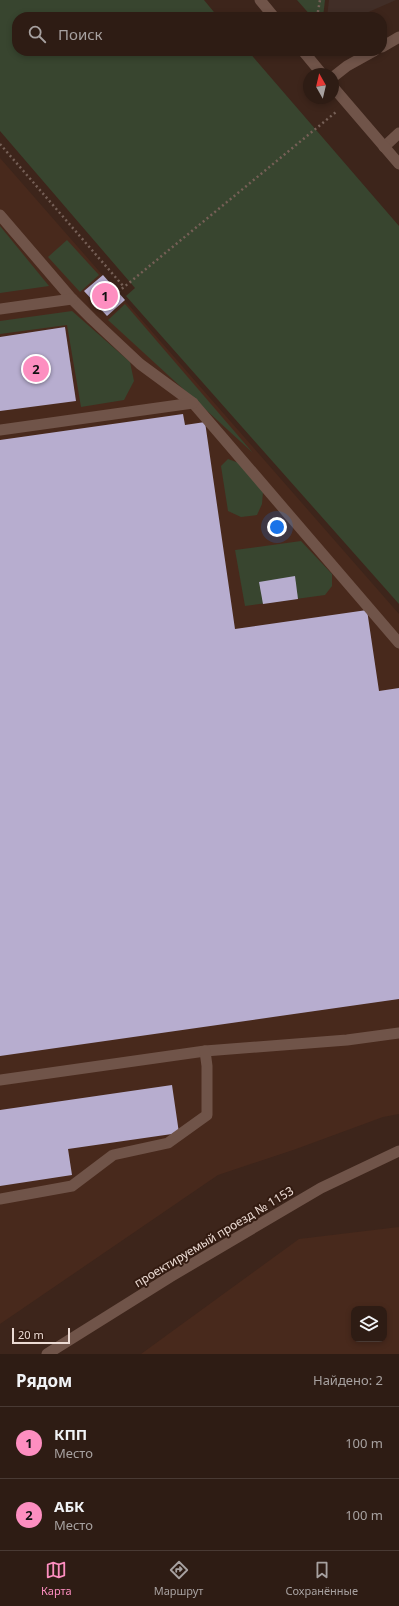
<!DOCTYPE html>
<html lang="ru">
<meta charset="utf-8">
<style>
:root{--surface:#2e1c14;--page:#3a2922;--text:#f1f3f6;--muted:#a7a1a0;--line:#493a34;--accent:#fd8ec0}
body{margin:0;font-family:"Noto Sans",sans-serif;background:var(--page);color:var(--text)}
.controls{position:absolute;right:12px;bottom:12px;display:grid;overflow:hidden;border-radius:8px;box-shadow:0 2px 6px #0003}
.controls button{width:36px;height:36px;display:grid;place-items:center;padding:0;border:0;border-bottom:1px solid var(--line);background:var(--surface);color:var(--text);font:20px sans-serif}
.compass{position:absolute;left:303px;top:68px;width:36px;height:36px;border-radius:50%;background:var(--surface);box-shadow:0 2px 6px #0003;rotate:352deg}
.scale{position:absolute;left:12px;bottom:10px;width:58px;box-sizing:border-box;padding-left:4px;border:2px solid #ecdbd4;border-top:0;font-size:11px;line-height:14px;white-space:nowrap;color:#ecdbd4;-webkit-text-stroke:3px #331b11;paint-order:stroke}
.you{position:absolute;left:277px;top:527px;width:14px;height:14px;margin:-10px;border:3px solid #fff;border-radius:50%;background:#1a73e8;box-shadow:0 0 0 6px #1a73e833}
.badge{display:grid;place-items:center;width:26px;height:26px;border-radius:50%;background:var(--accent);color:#111;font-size:13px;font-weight:700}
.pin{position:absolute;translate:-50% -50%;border:2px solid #fff;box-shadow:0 1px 4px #0006}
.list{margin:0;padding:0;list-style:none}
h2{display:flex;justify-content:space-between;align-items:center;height:52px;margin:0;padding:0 16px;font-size:17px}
h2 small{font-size:13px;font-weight:400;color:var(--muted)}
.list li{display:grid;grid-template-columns:26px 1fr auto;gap:12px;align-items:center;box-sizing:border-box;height:72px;padding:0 16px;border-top:1px solid var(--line)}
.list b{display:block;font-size:15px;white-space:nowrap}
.list p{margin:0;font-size:13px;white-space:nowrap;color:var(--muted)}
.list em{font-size:13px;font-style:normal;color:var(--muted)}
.icon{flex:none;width:22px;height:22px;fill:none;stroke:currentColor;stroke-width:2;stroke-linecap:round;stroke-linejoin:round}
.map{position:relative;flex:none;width:399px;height:1354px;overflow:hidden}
.search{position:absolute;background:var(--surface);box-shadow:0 2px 6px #0003;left:12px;right:12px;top:12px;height:44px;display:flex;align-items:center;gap:10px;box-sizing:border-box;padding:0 14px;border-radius:16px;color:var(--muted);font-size:15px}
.sheet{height:196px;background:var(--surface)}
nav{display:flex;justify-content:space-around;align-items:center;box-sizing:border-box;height:56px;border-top:1px solid var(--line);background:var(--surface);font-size:11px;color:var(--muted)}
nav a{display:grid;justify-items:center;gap:2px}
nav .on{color:var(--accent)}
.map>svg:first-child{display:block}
.built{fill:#48291c;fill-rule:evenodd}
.education{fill:#412e27}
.green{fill:#38452f}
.building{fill:#b7adcf}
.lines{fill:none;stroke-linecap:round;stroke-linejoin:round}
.path{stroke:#766057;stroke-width:2.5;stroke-dasharray:2 3;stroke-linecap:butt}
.service{stroke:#705449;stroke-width:11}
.minor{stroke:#705449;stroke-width:11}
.labels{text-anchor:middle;stroke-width:4;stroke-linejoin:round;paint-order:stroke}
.street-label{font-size:12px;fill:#ecdbd4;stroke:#331b11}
</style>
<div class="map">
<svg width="399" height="1354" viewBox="0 0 399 1354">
<rect width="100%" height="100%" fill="#3d251b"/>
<g class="built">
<path d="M0,158L399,614V1114L383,1117L296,1149L218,1175L0,1324Z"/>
<path d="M399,1227V1354H141L299,1239ZM354,1309H384V1339H354Z"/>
</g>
<path class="education" d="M329,0H396L357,17H327Z"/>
<g class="green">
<path d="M0,0H204L218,17H17V51H248L399,226V604L126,296L135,288L0,131Z"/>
<path d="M297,0H325L323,17H312Z"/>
<path d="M0,226L49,286L0,293Z"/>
<path d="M67,240L99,275L80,292L48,257Z"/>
<path d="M125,304L253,453L108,320Z"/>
<path d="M72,311L130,362L134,381L124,400L81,407L67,325L0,334V321Z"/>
<path d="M228,459L239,463L263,492L262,504L257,515L241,517L228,511L221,466Z"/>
<path d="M301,541L332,574V586L325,595L245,606L235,550Z"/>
</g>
<g class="building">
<path d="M103,275L125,300L107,316L84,291Z"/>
<path d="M65,327L76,401L0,411V337Z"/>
<path d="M183,414L185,425L205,422L235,629L367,610L379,691L399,688V999L0,1056V440Z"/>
<path d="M295,576L298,599L263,604L259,582Z"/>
<path d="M172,1085L179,1133L68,1149L72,1175L0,1186V1110Z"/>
</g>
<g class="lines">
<g class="path">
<path d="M317,17L320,0"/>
<path d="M0,144L124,287"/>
<path d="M118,292L336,112"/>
</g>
<g class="service">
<path d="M382,47L399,37"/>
<path d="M333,77L347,66L374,51"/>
<path d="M384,147L399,133"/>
<path d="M0,215L72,299L92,319L140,364L193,403L399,643"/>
<path d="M0,309L72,299"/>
<path d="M0,430L193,403"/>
<path d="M0,1080L205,1051L347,1040L399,1033"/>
<path d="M0,1199L72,1186L113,1155L168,1143L207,1115V1066L205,1051"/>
</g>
<g class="minor">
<path d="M260,0L274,17"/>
<path d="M303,51L322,74"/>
<path d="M333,87L399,164"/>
<path d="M47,1354L170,1277L321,1188L399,1151"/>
</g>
</g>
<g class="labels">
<g class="street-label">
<text transform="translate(214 1237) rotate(-31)" y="4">проектируемый проезд № 1153</text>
</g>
</g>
</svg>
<div class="controls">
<button><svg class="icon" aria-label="layers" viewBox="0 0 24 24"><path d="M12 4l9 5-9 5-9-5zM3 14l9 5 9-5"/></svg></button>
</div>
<svg class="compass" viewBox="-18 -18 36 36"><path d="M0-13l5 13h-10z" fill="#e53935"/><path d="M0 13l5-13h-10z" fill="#a7a1a0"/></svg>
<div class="scale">20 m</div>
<div class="you"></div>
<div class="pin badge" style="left:105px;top:296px">1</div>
<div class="pin badge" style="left:36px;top:369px">2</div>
<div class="search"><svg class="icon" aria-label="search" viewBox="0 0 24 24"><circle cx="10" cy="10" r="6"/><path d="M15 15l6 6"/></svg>Поиск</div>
</div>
<section class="sheet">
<h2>Рядом<small>Найдено: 2</small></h2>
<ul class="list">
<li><span class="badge">1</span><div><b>КПП</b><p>Место</p></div><em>100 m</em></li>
<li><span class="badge">2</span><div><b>АБК</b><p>Место</p></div><em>100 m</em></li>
</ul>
</section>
<nav>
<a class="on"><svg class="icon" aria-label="map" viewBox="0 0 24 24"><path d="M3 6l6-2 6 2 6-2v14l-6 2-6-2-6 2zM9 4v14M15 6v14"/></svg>Карта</a>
<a><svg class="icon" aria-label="directions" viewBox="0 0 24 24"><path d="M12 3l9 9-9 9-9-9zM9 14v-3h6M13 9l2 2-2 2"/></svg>Маршрут</a>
<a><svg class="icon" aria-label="saved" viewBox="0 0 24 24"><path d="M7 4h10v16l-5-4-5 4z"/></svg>Сохранённые</a>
</nav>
